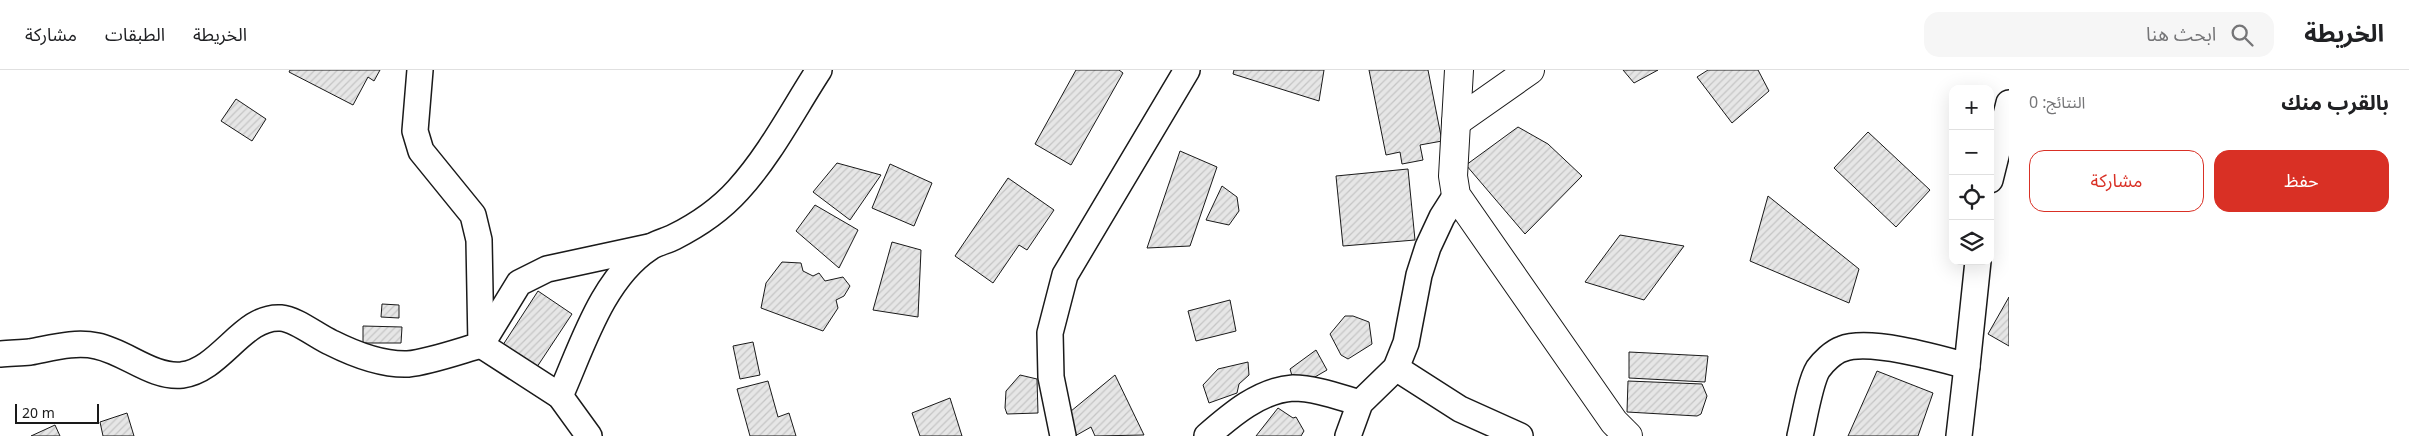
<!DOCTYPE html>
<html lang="ar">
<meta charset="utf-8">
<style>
:root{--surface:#fff;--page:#f6f6f6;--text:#202124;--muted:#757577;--line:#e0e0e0;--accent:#d93025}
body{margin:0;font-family:"Noto Sans","Noto Sans Arabic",sans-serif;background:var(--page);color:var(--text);direction:rtl}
.controls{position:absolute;right:15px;top:15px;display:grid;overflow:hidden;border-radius:10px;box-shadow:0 5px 20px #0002}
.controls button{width:45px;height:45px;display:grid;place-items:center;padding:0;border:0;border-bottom:1px solid var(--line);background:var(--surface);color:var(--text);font:25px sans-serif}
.scale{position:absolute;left:15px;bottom:12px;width:84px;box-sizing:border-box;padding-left:5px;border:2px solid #1a1a1a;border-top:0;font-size:14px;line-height:18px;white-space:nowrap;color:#1a1a1a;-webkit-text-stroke:4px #fff;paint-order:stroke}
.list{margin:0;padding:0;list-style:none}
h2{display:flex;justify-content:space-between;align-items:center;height:65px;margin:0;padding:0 20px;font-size:21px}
h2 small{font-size:16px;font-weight:400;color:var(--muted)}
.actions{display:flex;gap:10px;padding:15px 20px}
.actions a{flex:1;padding:11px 0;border:1px solid var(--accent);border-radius:15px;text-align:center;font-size:18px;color:var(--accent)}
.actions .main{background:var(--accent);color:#fff}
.icon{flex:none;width:28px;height:28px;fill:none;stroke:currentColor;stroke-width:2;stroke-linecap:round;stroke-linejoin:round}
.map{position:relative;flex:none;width:2009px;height:366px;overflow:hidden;direction:ltr}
header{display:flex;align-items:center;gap:30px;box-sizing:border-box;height:70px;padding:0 25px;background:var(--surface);border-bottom:1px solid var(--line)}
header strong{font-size:24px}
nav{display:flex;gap:28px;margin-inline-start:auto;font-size:18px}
.search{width:350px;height:45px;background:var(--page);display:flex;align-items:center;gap:12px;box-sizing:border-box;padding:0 18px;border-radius:15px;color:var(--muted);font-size:19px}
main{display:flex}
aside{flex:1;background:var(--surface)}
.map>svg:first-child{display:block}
.building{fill:url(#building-hatch);stroke:#1a1a1a}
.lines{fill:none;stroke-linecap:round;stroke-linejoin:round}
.minor-casing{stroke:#1a1a1a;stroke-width:28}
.tertiary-casing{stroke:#1a1a1a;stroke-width:30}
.minor{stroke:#fff;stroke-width:25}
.tertiary{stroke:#fff;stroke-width:28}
</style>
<header>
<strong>الخريطة</strong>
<div class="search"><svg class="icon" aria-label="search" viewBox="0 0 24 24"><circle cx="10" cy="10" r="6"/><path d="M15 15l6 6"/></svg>ابحث هنا</div>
<nav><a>الخريطة</a><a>الطبقات</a><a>مشاركة</a></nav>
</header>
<main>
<aside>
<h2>بالقرب منك<small>النتائج: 0</small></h2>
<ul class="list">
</ul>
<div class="actions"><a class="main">حفظ</a><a>مشاركة</a></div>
</aside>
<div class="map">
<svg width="2009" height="366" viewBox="0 0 2009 366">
<defs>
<pattern id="building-hatch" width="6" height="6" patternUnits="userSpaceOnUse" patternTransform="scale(1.25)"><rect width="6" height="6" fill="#e6e6e6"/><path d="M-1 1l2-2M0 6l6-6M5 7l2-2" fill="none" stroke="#c5c5c5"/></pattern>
</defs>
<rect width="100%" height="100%" fill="#fff"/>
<g class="building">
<path d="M290,0H380L374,11L368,7L353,35L289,2Z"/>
<path d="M1076,0H1119L1123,3L1071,95L1035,74Z"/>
<path d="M1234,0H1324L1319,31L1233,4Z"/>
<path d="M1369,0H1428L1442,71L1420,75L1423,90L1402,94L1400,82L1386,85Z"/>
<path d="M1623,0H1658L1634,13Z"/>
<path d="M1708,0H1758L1769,21L1732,53L1697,7Z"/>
<path d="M236,29L266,49L252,71L221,51Z"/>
<path d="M1518,57L1548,74L1582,106L1525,164L1466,95Z"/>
<path d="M1868,62L1930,120L1896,157L1834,98Z"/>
<path d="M1180,81L1217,97L1190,176L1147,178Z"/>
<path d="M837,93L881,105L850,150L813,122Z"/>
<path d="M890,94L932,113L914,156L872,138Z"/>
<path d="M1408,99L1415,170L1343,176L1336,106Z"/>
<path d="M1008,108L1054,140L1027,180L1019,175L993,213L955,186Z"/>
<path d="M1222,116L1237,127L1239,141L1229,155L1206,150Z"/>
<path d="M1768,126L1859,199L1849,233L1750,191Z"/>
<path d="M815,135L858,160L839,198L796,161Z"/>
<path d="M1620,165L1684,176L1644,230L1585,212Z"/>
<path d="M892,172L921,180L918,247L873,240Z"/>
<path d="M782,192L801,193L803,201L813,206L819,203L825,211L843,207L850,216L844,226L836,230L838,238L823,261L761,238L766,213Z"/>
<path d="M538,221L572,244L533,303L499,281Z"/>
<path d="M2009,227V276L1988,264Z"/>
<path d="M1230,230L1236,261L1196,271L1188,241Z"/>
<path d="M382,234L399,235V248L381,247Z"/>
<path d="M1345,246H1353L1369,252L1372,274L1348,289L1341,285L1330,264Z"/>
<path d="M363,256L402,257L401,273H363Z"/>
<path d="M753,272L760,305L740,309L733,276Z"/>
<path d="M1316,280L1327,300L1301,315L1293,309L1290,299Z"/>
<path d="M1629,282L1708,286L1705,312L1629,308Z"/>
<path d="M1248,292L1249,305L1239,314L1237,323L1209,333L1203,315L1218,299Z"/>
<path d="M1877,301L1933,323L1918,366H1848Z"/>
<path d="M1020,305L1037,309L1038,343L1007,344L1005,338L1006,321Z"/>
<path d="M1115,305L1144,365L1095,366L1091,357L1075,366L1065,346Z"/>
<path d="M768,311L778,347L789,343L796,366H750L737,319Z"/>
<path d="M1628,311L1702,314L1707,326L1701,344L1697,346L1627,342Z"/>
<path d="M950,328L962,366H920L912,343Z"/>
<path d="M1278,338L1293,348L1296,347L1304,361L1301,366H1256Z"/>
<path d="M127,343L134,366H103L100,352Z"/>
<path d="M55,355L60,366H31Z"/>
</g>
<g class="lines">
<defs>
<g id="minor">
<path d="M1990,110L2009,33"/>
<path d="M0,284C10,283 20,283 30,282C52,278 75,271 97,276C126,282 152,308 182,305C221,300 243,245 281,248C296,249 318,267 332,273C354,284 382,295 408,294C429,292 460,281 481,275L479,170L473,145L421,81L415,61L420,0"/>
<path d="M1396,298L1460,339L1520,366"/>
<path d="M560,326C582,277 602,209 649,178C656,173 666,171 674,167C698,155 720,140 738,120C770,85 793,40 819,0"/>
<path d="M589,366L560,326L481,275L519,213L547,199L649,177"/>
<path d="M1063,366L1051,307L1050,263L1065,205L1187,0"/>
<path d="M1207,366C1231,345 1260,320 1293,318C1315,318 1339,327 1360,333"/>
<path d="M1348,366L1360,333L1396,298L1406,273L1419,205L1428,177L1442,147L1456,125"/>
<path d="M1800,366C1804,350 1810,312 1818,299C1823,292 1833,282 1842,279C1869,268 1938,288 1967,296L1978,191"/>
<path d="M1959,366L1967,296"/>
</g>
<g id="tertiary">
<path d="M1459,0L1453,106L1456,125L1614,352L1628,366"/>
<path d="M1456,52L1530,0"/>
</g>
</defs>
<use href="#minor" class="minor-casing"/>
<use href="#tertiary" class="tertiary-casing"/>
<use href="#minor" class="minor"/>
<use href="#tertiary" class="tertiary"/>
</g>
</svg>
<div class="controls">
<button>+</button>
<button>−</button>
<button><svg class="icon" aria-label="locate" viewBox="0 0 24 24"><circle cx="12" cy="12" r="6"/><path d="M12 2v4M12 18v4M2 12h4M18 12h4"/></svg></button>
<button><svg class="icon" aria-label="layers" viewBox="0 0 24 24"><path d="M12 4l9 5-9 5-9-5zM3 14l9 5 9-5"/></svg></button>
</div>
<div class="scale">20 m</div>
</div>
</main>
